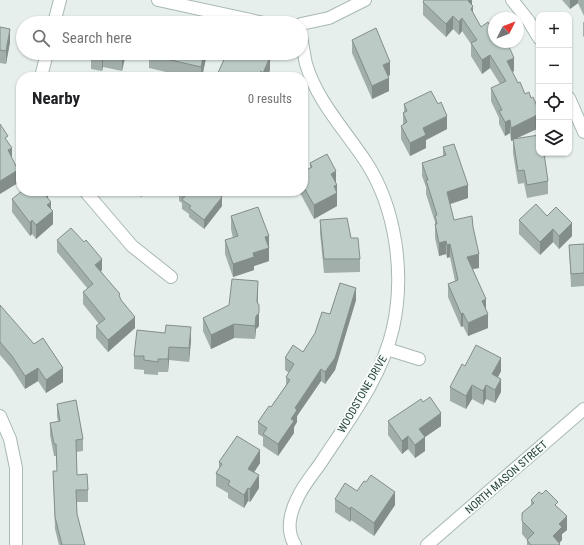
<!DOCTYPE html>
<meta charset="utf-8">
<style>
:root{--surface:#fff;--page:#f2f2f2;--text:#202124;--muted:#757577;--line:#e0e0e0}
body{margin:0;font-family:"Roboto Condensed",sans-serif;background:var(--page);color:var(--text)}
.controls{position:absolute;right:12px;top:12px;display:grid;overflow:hidden;border-radius:8px;box-shadow:0 1px 3px #0004}
.controls button{width:36px;height:36px;display:grid;place-items:center;padding:0;border:0;border-bottom:1px solid var(--line);background:var(--surface);color:var(--text);font:20px sans-serif}
.compass{position:absolute;left:488px;top:12px;width:36px;height:36px;border-radius:50%;background:var(--surface);box-shadow:0 1px 3px #0004;rotate:48deg}
.list{margin:0;padding:0;list-style:none}
h2{display:flex;justify-content:space-between;align-items:center;height:52px;margin:0;padding:0 16px;font-size:17px}
h2 small{font-size:13px;font-weight:400;color:var(--muted)}
.icon{flex:none;width:22px;height:22px;fill:none;stroke:currentColor;stroke-width:2;stroke-linecap:round;stroke-linejoin:round}
.map{position:relative;flex:none;width:584px;height:545px;overflow:hidden}
.search{position:absolute;background:var(--surface);box-shadow:0 1px 3px #0004;left:16px;top:16px;width:292px;height:44px;display:flex;align-items:center;gap:10px;box-sizing:border-box;padding:0 14px;border-radius:22px;color:var(--muted);font-size:15px}
.panel{position:absolute;background:var(--surface);box-shadow:0 1px 3px #0004;left:16px;top:72px;width:292px;height:124px;border-radius:16px}
.map>svg:first-child{display:block}
.lines{fill:none;stroke-linecap:round;stroke-linejoin:round}
.minor-casing{stroke:#a8b8b2;stroke-width:14}
.minor{stroke:#fff;stroke-width:12}
.wall{fill:#a1aea9}
.shaded-wall{fill:#838d89}
.building{fill:#bbcac4;stroke:#838d89}
.labels{text-anchor:middle;stroke-width:4;stroke-linejoin:round;paint-order:stroke}
.street-label{font-size:11px;fill:#24423a;stroke:#f7fbf9}
</style>
<div class="map">
<svg width="584" height="545" viewBox="0 0 584 545">
<rect width="100%" height="100%" fill="#e6efeb"/>
<g class="lines">
<defs>
<g id="minor">
<path d="M158,0L264,23"/>
<path d="M512,0L528,20L539,38"/>
<path d="M54,23L60,0"/>
<path d="M301,24L329,18L365,0"/>
<path d="M41,77L47,53"/>
<path d="M569,98L584,132"/>
<path d="M85,191L132,246L171,277"/>
<path d="M387,349L419,359"/>
<path d="M0,416L10,439L16,468V545"/>
<path d="M295,545C286,531 290,513 297,499C303,485 314,473 322,461C349,420 382,377 393,328C405,274 396,208 366,162C345,130 317,101 306,64C304,55 303,46 301,37"/>
<path d="M427,545L584,409"/>
</g>
</defs>
<use href="#minor" class="minor-casing"/>
<use href="#minor" class="minor"/>
</g>
<g class="wall">
<path d="M472,0V4L473,14L481,27L514,71L512,72L518,83L525,94L531,98L539,111V128L514,139L548,181V194L527,198L524,183L518,184L513,153V140L511,141L510,133L505,136L499,124V118L491,101V88L500,84L490,68L482,74L471,56V44L462,31L459,35L453,29L446,37L423,15V2Z"/>
<path d="M562,0H584V16L578,3L570,9Z"/>
<path d="M583,22H584V37L583,36Z"/>
<path d="M0,27L10,42L6,64L0,63Z"/>
<path d="M352,40L390,75L388,76L389,91L372,99L352,53Z"/>
<path d="M91,53H126L122,71L103,67L102,71L91,69Z"/>
<path d="M130,53H206V58L202,77H187L149,68V58Z"/>
<path d="M248,60L270,70L267,77H217V75Z"/>
<path d="M404,104L447,129L426,140V148L410,156L401,139V126L403,125V113L404,112Z"/>
<path d="M443,147L468,198L450,204L454,220L473,227L479,268L473,269L486,310L488,328L468,336L463,326L461,327L448,297V284L455,281L450,257L447,258L446,254L439,256L435,238V222L426,194V187L422,176V163L443,156Z"/>
<path d="M310,163L336,184L337,206L314,219L299,191H303V172L310,168Z"/>
<path d="M136,191H148L141,197Z"/>
<path d="M179,192L222,206L204,229L189,217V214L182,209V203L179,201Z"/>
<path d="M12,199H48L51,209L53,224L36,239L32,234L30,236L12,212Z"/>
<path d="M231,216L269,236V261L254,266V270L233,277L225,254V240L233,238L231,229Z"/>
<path d="M547,216L572,236L559,249L553,242L540,255L519,234V220Z"/>
<path d="M320,220L351,238L360,259V272L324,273L320,233Z"/>
<path d="M57,240L102,270L101,271L120,299L135,328L108,352L96,338V326L99,324L83,304V292L88,289L57,252Z"/>
<path d="M584,244V286L571,287L569,245Z"/>
<path d="M258,294V303L259,318V326L256,329L255,339L234,338L211,349L203,331V318Z"/>
<path d="M356,300L335,370L325,384L321,381L297,416V422L294,427V433L278,456L263,446V437L258,434V422L271,407L286,385V377L289,373L285,370V358L303,352L330,314Z"/>
<path d="M0,305L63,382L46,393L38,381L25,389L12,369L0,355Z"/>
<path d="M191,340L189,362L169,360L168,372H158V375L144,374V370L134,369V356Z"/>
<path d="M465,366L501,371L498,377L501,392L495,403L486,399L483,405L472,399L466,409L450,401V387Z"/>
<path d="M57,404L83,439V451L76,452L77,475L88,490V502H77V514L85,545H59L55,529L53,471H57L56,456H54L50,435V423L58,422L57,416Z"/>
<path d="M388,421L441,426L425,437V451L415,458L408,449L402,454L388,435Z"/>
<path d="M219,462L260,463L254,472L259,488L250,502L248,501L244,508L228,498V493L216,486V473L219,469Z"/>
<path d="M357,491L395,505L374,536L351,520L350,522L335,512V499Z"/>
<path d="M531,500L558,507L567,530L562,534V540L559,543L560,545H527V540L522,534V521L531,506Z"/>
</g>
<g class="shaded-wall">
<path d="M469,0H472V8L473,6V19L468,1Z"/>
<path d="M570,0H578V3L570,9Z"/>
<path d="M453,16V29L446,37V24Z"/>
<path d="M462,18V31L459,35V22Z"/>
<path d="M10,29V42L6,64V51Z"/>
<path d="M123,53H126L122,71V58Z"/>
<path d="M204,53H206V58L202,77H201V67Z"/>
<path d="M103,54V67L102,71V58Z"/>
<path d="M490,55V68L482,74V60Z"/>
<path d="M270,57V70L267,77H263V73Z"/>
<path d="M514,58V71L507,75V61Z"/>
<path d="M390,62V75L383,79V65Z"/>
<path d="M261,71V77H258Z"/>
<path d="M389,78V91L372,99V86Z"/>
<path d="M539,114V128L511,141V128Z"/>
<path d="M447,116V129L426,140V148L410,156V143L423,128Z"/>
<path d="M510,120V133L505,136V122Z"/>
<path d="M307,132V146L303,148V135Z"/>
<path d="M12,148V161L8,150Z"/>
<path d="M18,170V183L0,194V181Z"/>
<path d="M336,171V184L331,174Z"/>
<path d="M337,185V206L314,219V205L334,186Z"/>
<path d="M468,185V198L447,205V192Z"/>
<path d="M141,191H148L141,197Z"/>
<path d="M48,194V204L51,202V213L53,211V224L36,239V225L46,196Z"/>
<path d="M222,197V206L204,229V220Z"/>
<path d="M32,220V234L30,236V223Z"/>
<path d="M572,223V236L559,249V236Z"/>
<path d="M553,229V242L540,255V242Z"/>
<path d="M269,236V261L254,266V270L233,277V264L253,253L265,237Z"/>
<path d="M446,241V254L439,256V243Z"/>
<path d="M450,244V257L447,258V245Z"/>
<path d="M479,254V268L467,270V257Z"/>
<path d="M102,259V270L95,276V265Z"/>
<path d="M258,281V294L257,315L259,305V326L256,329L255,339V326Z"/>
<path d="M356,288V300L335,370L325,384V372Z"/>
<path d="M486,299V312L482,301Z"/>
<path d="M463,313V326L461,327V314Z"/>
<path d="M488,314V328L468,336V323Z"/>
<path d="M135,317V328L108,352V340Z"/>
<path d="M234,324V338L211,349V335Z"/>
<path d="M191,327V340L189,362V348Z"/>
<path d="M169,347V360L168,372V359Z"/>
<path d="M501,358V371L492,388V374Z"/>
<path d="M38,368V381L25,389V376Z"/>
<path d="M63,368V382L46,393V380Z"/>
<path d="M321,369V381L297,416V422L294,427V433L278,456V444L291,419L295,408Z"/>
<path d="M501,379V392L495,403V390Z"/>
<path d="M472,385V399L466,409V396Z"/>
<path d="M486,385V399L483,405V391Z"/>
<path d="M441,413V426L425,437V451L415,458V445L419,429Z"/>
<path d="M408,436V449L402,454V441Z"/>
<path d="M260,450V463L248,482V469Z"/>
<path d="M259,475V488L250,502V489Z"/>
<path d="M248,488V501L244,508V495Z"/>
<path d="M395,492V505L374,536V523Z"/>
<path d="M351,507V520L350,522V509Z"/>
<path d="M567,516V530L562,534V540L557,545L553,536L559,524Z"/>
</g>
<g class="building">
<path d="M424,0H469L468,1L473,6L471,9L481,27L488,22L493,30H494V42H506L511,51L514,58L507,61L518,83L520,82L525,94L529,92L531,98L533,97L539,111V114L511,128L510,120L505,122L499,111L502,110L491,88L506,81L490,55L482,60L471,43L477,40L462,18L459,22L453,16L446,24L423,2Z"/>
<path d="M118,18L136,22V23H117Z"/>
<path d="M0,27L10,29L6,51L0,50Z"/>
<path d="M376,28L390,62L383,65L389,78L372,86L352,40Z"/>
<path d="M91,53H123L122,58L103,54L102,58L91,55Z"/>
<path d="M150,53H204L201,67L149,55Z"/>
<path d="M227,53H232L248,60L251,53H262L270,57L263,73L261,71L258,77H222L217,75Z"/>
<path d="M431,91L438,104L441,102L447,116L423,128L426,135L410,143L401,126L407,122L403,113L407,111L404,104Z"/>
<path d="M0,124L8,136L5,138L12,148L8,150L18,170L0,181Z"/>
<path d="M303,127L307,132L303,135Z"/>
<path d="M539,135V153H544L548,181L527,185L524,170L518,171L513,139Z"/>
<path d="M454,144L468,185L447,192L454,220L472,216L473,227L479,254L467,257L486,299L482,301L488,314L468,323L463,313L461,314L448,284L458,280L450,244L447,245L446,241L439,243L435,224H437L435,216L437,215L426,180H428L422,163L446,155L443,147Z"/>
<path d="M327,154L336,171L331,174L337,185L334,186L337,193L314,205L303,186V172L312,167L310,163Z"/>
<path d="M22,191H46L48,194L46,196L51,202L47,205L53,211L36,225L32,220L30,223L12,199Z"/>
<path d="M179,191H214L222,197L204,220L189,208L191,206L182,200L185,196L179,192Z"/>
<path d="M536,204L547,216L556,207L572,223L559,236L553,229L540,242L519,220Z"/>
<path d="M258,207L269,236L265,237L269,248L253,253L254,257L233,264L225,240L238,236L231,216Z"/>
<path d="M347,218L351,238H358L360,259H324L320,220Z"/>
<path d="M71,228L84,242L86,240L102,259L95,265L120,294L119,295L121,300L135,317L108,340L96,326L105,319L83,292L93,284L57,240Z"/>
<path d="M584,244V273L571,274L569,245Z"/>
<path d="M232,279L258,281L257,302L259,305V313L256,316L255,326L234,324L211,335L203,318L229,305Z"/>
<path d="M340,283L356,288L335,358L325,372L321,369L295,408L297,410L291,419L294,421L278,444L263,434L267,428L258,422L269,406L271,407L290,380L286,377L294,364L285,358L293,345L303,352L315,333L322,312L330,314Z"/>
<path d="M0,305L34,344L43,338L63,368L46,380L38,368L25,376L12,356L0,342Z"/>
<path d="M166,325L191,327L189,348L169,347L168,359H158V362L144,360V356H134L137,330L165,333Z"/>
<path d="M476,345L501,358L492,374L501,379L495,390L486,385L483,391L472,385L466,396L450,387L462,364L465,366Z"/>
<path d="M430,397L441,413L419,429L425,437L415,445L408,436L402,441L388,421L421,399L423,402Z"/>
<path d="M76,400L83,439L76,440L77,475L87,474L88,490H76L77,514L85,545H62L55,517L53,471H57L56,444H54L50,423L60,421L57,404Z"/>
<path d="M237,436L260,450L248,469L259,475L250,489L248,488L244,495L228,485L230,481L216,473L222,464L219,462Z"/>
<path d="M371,475L395,492L374,523L351,507L350,509L335,499L345,483L357,491L364,481L366,482Z"/>
<path d="M546,490L558,502L555,505L567,516L559,524L562,527L553,536L560,544L559,545H531L527,540L534,533L522,521V513L534,503L531,500L539,492L542,494Z"/>
</g>
<g class="labels">
<g class="street-label">
<text transform="translate(362 394) rotate(-60)" y="4">WOODSTONE DRIVE</text>
<text transform="translate(506 477) rotate(-41)" y="4">NORTH MASON STREET</text>
</g>
</g>
</svg>
<div class="controls">
<button>+</button>
<button>−</button>
<button><svg class="icon" aria-label="locate" viewBox="0 0 24 24"><circle cx="12" cy="12" r="6"/><path d="M12 2v4M12 18v4M2 12h4M18 12h4"/></svg></button>
<button><svg class="icon" aria-label="layers" viewBox="0 0 24 24"><path d="M12 4l9 5-9 5-9-5zM3 14l9 5 9-5"/></svg></button>
</div>
<svg class="compass" viewBox="-18 -18 36 36"><path d="M0-13l5 13h-10z" fill="#e53935"/><path d="M0 13l5-13h-10z" fill="#757577"/></svg>
<div class="search"><svg class="icon" aria-label="search" viewBox="0 0 24 24"><circle cx="10" cy="10" r="6"/><path d="M15 15l6 6"/></svg>Search here</div>
<section class="panel">
<h2>Nearby<small>0 results</small></h2>
<ul class="list">
</ul>
</section>
</div>
